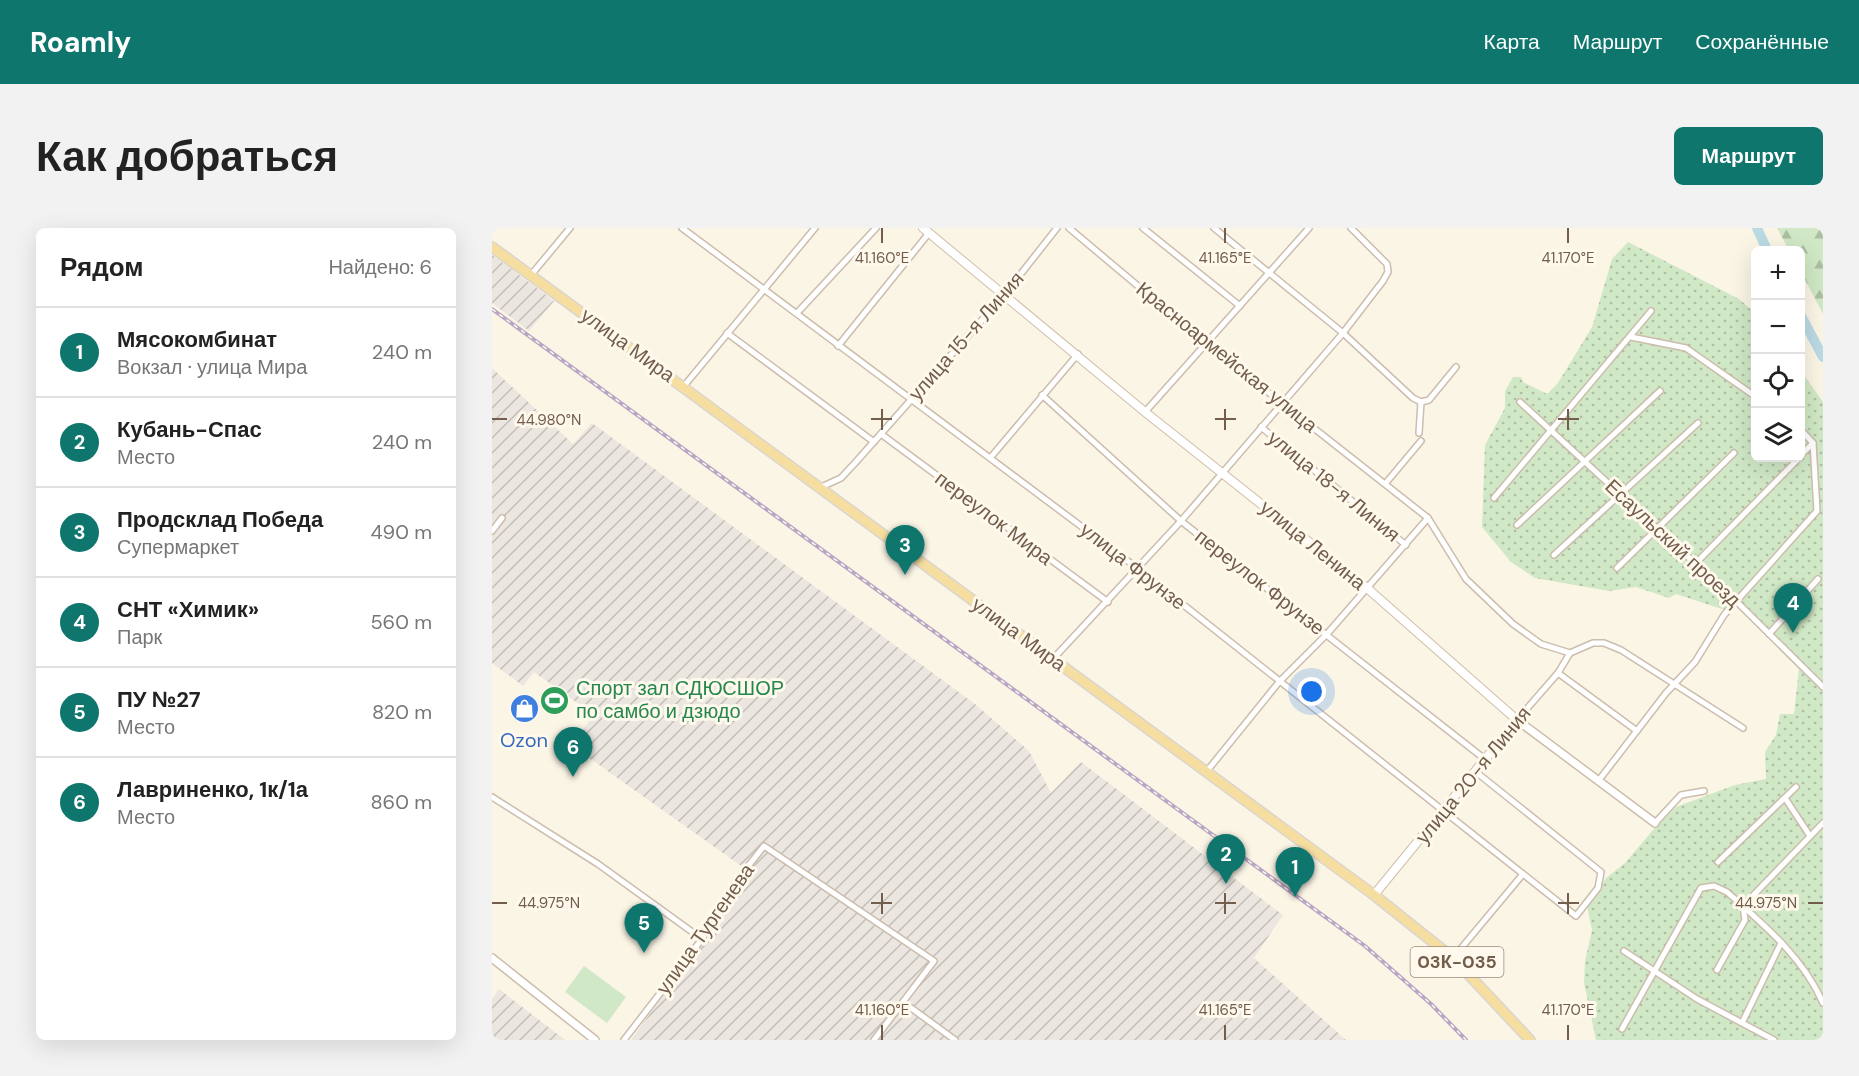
<!DOCTYPE html>
<html lang="ru">
<meta charset="utf-8">
<style>
:root{--surface:#fff;--page:#f2f2f2;--text:#222;--muted:#767676;--line:#e0e0e0;--accent:#0f766e}
body{margin:0;font-family:"DM Sans",sans-serif;background:var(--page);color:var(--text)}
.controls{position:absolute;right:18px;top:18px;display:grid;overflow:hidden;border-radius:9px;box-shadow:0 6px 24px #0002}
.controls button{width:54px;height:54px;display:grid;place-items:center;padding:0;border:0;border-bottom:2px solid var(--line);background:var(--surface);color:var(--text);font:30px sans-serif}
.you{position:absolute;left:820px;top:464px;width:21px;height:21px;margin:-15px;border:4px solid #fff;border-radius:50%;background:#1a73e8;box-shadow:0 0 0 9px #1a73e833}
.badge{display:grid;place-items:center;width:39px;height:39px;border-radius:50%;background:var(--accent);color:#fff;font-size:20px;font-weight:700}
.pin{position:absolute;translate:-50% -50px;filter:drop-shadow(0 2px 3px #0008)}
.pin::after{content:'';position:absolute;top:32px;width:21px;height:18px;background:inherit;clip-path:polygon(0 0,100% 0,50% 100%)}
.list{margin:0;padding:0;list-style:none}
h2{display:flex;justify-content:space-between;align-items:center;height:78px;margin:0;padding:0 24px;font-size:26px}
h2 small{font-size:20px;font-weight:400;color:var(--muted)}
.list li{display:grid;grid-template-columns:39px 1fr auto;gap:18px;align-items:center;box-sizing:border-box;height:90px;padding:0 24px;border-top:2px solid var(--line)}
.list b{display:block;font-size:22px;white-space:nowrap}
.list p{margin:0;font-size:20px;white-space:nowrap;color:var(--muted)}
.list em{font-size:20px;font-style:normal;color:var(--muted)}
.icon{flex:none;width:33px;height:33px;fill:none;stroke:currentColor;stroke-width:2;stroke-linecap:round;stroke-linejoin:round}
.map{position:relative;flex:none;width:1331px;height:812px;overflow:hidden;border-radius:9px}
header{display:flex;align-items:center;gap:36px;box-sizing:border-box;height:84px;padding:0 30px;background:var(--accent);color:#fff}
header strong{font-size:28px}
nav{display:flex;gap:33px;margin-inline-start:auto;font-size:21px}
.intro{display:flex;align-items:center;justify-content:space-between;box-sizing:border-box;height:144px;padding:0 36px}
h1{margin:0;font-size:42px}
.button{padding:15px 27px;border-radius:9px;background:var(--accent);color:#fff;font-size:21px;font-weight:700}
main{display:flex;gap:36px;padding:0 36px}
aside{flex:1;background:var(--surface);border-radius:9px;box-shadow:0 6px 24px #0002}
.map>svg:first-child{display:block}
.industrial{fill:url(#industrial-furrows)}
.grass{fill:#d0e8c5}
.forest{fill:url(#forest-firs)}
.garden{fill:url(#garden-dots)}
.lines{fill:none;stroke-linecap:round;stroke-linejoin:round}
.river{stroke:#bbdae4;stroke-width:10}
.minor-casing{stroke:#ccbdad;stroke-width:8}
.tertiary-casing{stroke:#ccbdad;stroke-width:10}
.secondary-casing{stroke:#cfbeaa;stroke-width:10}
.primary-casing{stroke:#dbd5d0;stroke-width:12}
.minor{stroke:#fff;stroke-width:5}
.tertiary{stroke:#fff;stroke-width:7}
.secondary{stroke:#fff;stroke-width:8}
.primary{stroke:#f6dea1;stroke-width:9}
.rail-casing{stroke:#b9a5c4;stroke-width:4}
.rail{stroke:#fef9ec;stroke-width:1.5;stroke-dasharray:4.5;stroke-linecap:butt}
.ticks{fill:none;stroke:#735d4c;stroke-width:2}
.labels{text-anchor:middle;stroke-width:6;stroke-linejoin:round;paint-order:stroke}
.shield{fill:#fef9ec;stroke:#9d8c7c;stroke-width:1.5}
.shield-label{font-size:18px;font-weight:bold;fill:#735d4c}
.street-label{font-size:20px;fill:#735d4c;stroke:#fef9ec}
.leisure-label{font-size:20px;fill:#27864d;stroke:#fef9ec;text-anchor:start}
.shop-label{font-size:20px;fill:#366cbe;stroke:#fef9ec}
.ticks-label{font-size:15px;text-anchor:middle;fill:#735d4c;stroke:#fef9ec;stroke-width:6;stroke-linejoin:round;paint-order:stroke}
</style>
<header>
<strong>Roamly</strong>
<nav><a>Карта</a><a>Маршрут</a><a>Сохранённые</a></nav>
</header>
<div class="intro"><h1>Как добраться</h1><a class="button">Маршрут</a></div>
<main>
<aside>
<h2>Рядом<small>Найдено: 6</small></h2>
<ul class="list">
<li><span class="badge">1</span><div><b>Мясокомбинат</b><p>Вокзал · улица Мира</p></div><em>240 m</em></li>
<li><span class="badge">2</span><div><b>Кубань-Спас</b><p>Место</p></div><em>240 m</em></li>
<li><span class="badge">3</span><div><b>Продсклад Победа</b><p>Супермаркет</p></div><em>490 m</em></li>
<li><span class="badge">4</span><div><b>СНТ «Химик»</b><p>Парк</p></div><em>560 m</em></li>
<li><span class="badge">5</span><div><b>ПУ №27</b><p>Место</p></div><em>820 m</em></li>
<li><span class="badge">6</span><div><b>Лавриненко, 1к/1а</b><p>Место</p></div><em>860 m</em></li>
</ul>
</aside>
<div class="map">
<svg width="1331" height="812" viewBox="0 0 1331 812">
<defs>
<pattern id="industrial-furrows" width="10" height="10" patternUnits="userSpaceOnUse" patternTransform="scale(1.5)"><rect width="10" height="10" fill="#ebe6e0"/><path d="M-1 1l2-2M0 10L10 0M9 11l2-2" fill="none" stroke="#c3beb8"/></pattern>
<pattern id="forest-firs" width="22" height="20" patternUnits="userSpaceOnUse" patternTransform="scale(1.5)"><rect width="22" height="20" fill="#d0e8c5"/><path d="M5 1l3.5 6h-7zM16 11l3.5 6h-7z" fill="#adbfa2"/></pattern>
<pattern id="garden-dots" width="8" height="8" patternUnits="userSpaceOnUse" patternTransform="scale(1.5)"><rect width="8" height="8" fill="#d0e8c5"/><path d="M2 2h.1M6 6h.1" fill="none" stroke="#adbfa2" stroke-width="1.8" stroke-linecap="round"/></pattern>
</defs>
<rect width="100%" height="100%" fill="#fbf5e6"/>
<g class="industrial">
<path d="M0,27L62,73L37,103L0,75Z"/>
<path d="M0,140L81,216L100,195L483,476L537,523L559,565L589,534L791,687L762,730L854,812H139L259,645L79,517L102,487L42,444L31,458L0,435Z"/>
<path d="M7,761L73,812H0V771Z"/>
</g>
<path class="grass" d="M92,738L134,769L115,795L73,764Z"/>
<path class="forest" d="M1285,0H1331V86L1309,44L1308,22H1297Z"/>
<path class="garden" d="M1136,14L1247,71L1263,85L1264,230H1308L1309,143L1331,174V812H1104L1092,755L1093,733L1100,702L1095,678L1114,650L1133,635L1166,596L1184,579L1243,557L1274,551L1273,524L1284,507L1288,486H1302L1307,441L1248,382L1245,374L1233,382L1184,366L1177,370L1144,359L1117,363L1043,350L1019,334L990,299L993,217L1013,180V163L1021,149H1029L1031,154L1055,166L1066,155L1100,99L1120,31Z"/>
<g class="lines">
<g class="river">
<path d="M1265,0L1275,22"/>
<path d="M1308,86L1331,129"/>
</g>
<defs>
<g id="minor">
<path d="M190,0L645,340L1084,688L1106,660L1109,644L984,544"/>
<path d="M577,0L715,116L936,290L974,351L1021,396L1049,416L1078,425L1101,415H1112L1129,422L1251,500"/>
<path d="M651,0L748,78"/>
<path d="M722,0L851,105L921,170L929,174L937,172L964,139"/>
<path d="M39,47L78,0"/>
<path d="M305,85L384,0"/>
<path d="M235,105L382,214"/>
<path d="M1139,109L1194,120L1264,169"/>
<path d="M346,118L437,5"/>
<path d="M192,158L323,0"/>
<path d="M550,167L689,293L994,532"/>
<path d="M1028,174L1245,374L1331,459"/>
<path d="M653,184L817,0"/>
<path d="M769,199L914,317"/>
<path d="M927,205L929,174"/>
<path d="M389,206L616,374"/>
<path d="M1308,228L1321,215"/>
<path d="M499,229L586,126"/>
<path d="M893,256L929,213"/>
<path d="M327,260L349,250L363,235L513,66L565,0"/>
<path d="M1002,270L1159,83"/>
<path d="M1025,297L1168,163"/>
<path d="M0,303L10,290"/>
<path d="M1062,327L1206,195"/>
<path d="M1203,336L1307,230"/>
<path d="M1125,340L1242,225"/>
<path d="M1277,406L1326,351"/>
<path d="M561,431L689,293L851,105L891,53L896,44L895,36L859,0"/>
<path d="M1066,445L1145,503"/>
<path d="M1025,492L1066,445L1078,425"/>
<path d="M715,543L787,454L835,406L936,290"/>
<path d="M1107,552L1174,465L1203,434L1232,387L1325,283L1321,215L1308,201"/>
<path d="M0,569L106,636L210,711"/>
<path d="M1293,570L1318,608"/>
<path d="M1163,595L1189,567L1212,563"/>
<path d="M1226,634L1304,559"/>
<path d="M1132,723L1205,771L1282,812"/>
<path d="M961,730L1031,646"/>
<path d="M1225,742L1253,692L1251,678L1331,595"/>
<path d="M411,774L463,812"/>
<path d="M1250,795L1289,715"/>
<path d="M1130,801L1209,660L1222,658L1235,664C1272,697 1311,729 1331,775"/>
<path d="M132,812L210,711L242,656L272,618L442,733L382,812"/>
</g>
<g id="tertiary">
<path d="M1025,492L1163,595"/>
<path d="M0,730L103,812"/>
</g>
<path id="secondary" d="M431,0L653,184L875,360L1025,492L882,667"/>
<path id="primary" d="M0,19L882,667L961,730L1038,812"/>
</defs>
<use href="#minor" class="minor-casing"/>
<use href="#tertiary" class="tertiary-casing"/>
<use href="#secondary" class="secondary-casing"/>
<use href="#primary" class="primary-casing"/>
<use href="#minor" class="minor"/>
<use href="#tertiary" class="tertiary"/>
<use href="#secondary" class="secondary"/>
<use href="#primary" class="primary"/>
<defs>
<path id="rail" d="M0,81L873,718L939,776L974,812"/>
</defs>
<use href="#rail" class="rail-casing"/>
<use href="#rail" class="rail"/>
</g>
<path class="ticks" d="M390,0V15M733,0V15M1076,0V15M390,181V202M733,181V202M1076,181V202M0,191H15M379,191H400M723,191H744M1066,191H1087M390,665V686M733,665V686M1076,665V686M0,675H15M379,675H400M723,675H744M1066,675H1087M1316,675H1331M390,797V812M733,797V812M1076,797V812"/>
<defs>
<symbol id="stadium-disc" viewBox="-11 -11 22 22"><circle r="9.5" fill="#2e9e5b" stroke="#fef9ec"/><path d="M0-5a6.5 5 0 1 0 0 10a6.5 5 0 1 0 0-10ZM-3.5-1.8h7v3.6h-7Z" fill="#fff"/></symbol>
<symbol id="shop-disc" viewBox="-11 -11 22 22"><circle r="9.5" fill="#3f7fe0" stroke="#fef9ec"/><path d="M-5-2.5h2.3a2.7 3.5 0 0 1 5.4 0H5L5.5 6h-11ZM-1.5-2.5h3a1.5 2.3 0 0 0-3 0Z" fill="#fff"/></symbol>
</defs>
<g fill-rule="evenodd">
<use href="#stadium-disc" x="46" y="456" width="33" height="33"/>
<use href="#shop-disc" x="16" y="464" width="33" height="33"/>
</g>
<g class="labels">
<rect class="shield" x="918.5" y="719" width="93" height="30" rx="4.5"/>
<g class="shield-label">
<text x="965" y="740">03К-035</text>
</g>
<g class="street-label">
<text transform="translate(474 108) rotate(-49)" y="7">улица 15-я Линия</text>
<text transform="translate(136 117) rotate(36)" y="7">улица Мира</text>
<text transform="translate(735 129) rotate(39)" y="7">Красноармейская улица</text>
<text transform="translate(842 258) rotate(39)" y="7">улица 18-я Линия</text>
<text transform="translate(502 290) rotate(37)" y="7">переулок Мира</text>
<text transform="translate(1181 315) rotate(43)" y="7">Есаульский проезд</text>
<text transform="translate(821 317) rotate(39)" y="7">улица Ленина</text>
<text transform="translate(641 338) rotate(38)" y="7">улица Фрунзе</text>
<text transform="translate(768 354) rotate(38)" y="7">переулок Фрунзе</text>
<text transform="translate(527 406) rotate(36)" y="7">улица Мира</text>
<text transform="translate(981 547) rotate(-51)" y="7">улица 20-я Линия</text>
<text transform="translate(213 701) rotate(-55)" y="7">улица Тургенева</text>
</g>
<g class="leisure-label">
<text x="84" y="467">Спорт зал СДЮСШОР<tspan x="84" dy="23">по самбо и дзюдо</tspan></text>
</g>
<g class="shop-label">
<text x="32" y="519">Ozon</text>
</g>
</g>
<g class="ticks-label">
<text x="390" y="35">41.160°E</text>
<text x="733" y="35">41.165°E</text>
<text x="1076" y="35">41.170°E</text>
<text x="57" y="197">44.980°N</text>
<text x="57" y="680">44.975°N</text>
<text x="1274" y="680">44.975°N</text>
<text x="390" y="787">41.160°E</text>
<text x="733" y="787">41.165°E</text>
<text x="1076" y="787">41.170°E</text>
</g>
</svg>
<div class="controls">
<button>+</button>
<button>−</button>
<button><svg class="icon" aria-label="locate" viewBox="0 0 24 24"><circle cx="12" cy="12" r="6"/><path d="M12 2v4M12 18v4M2 12h4M18 12h4"/></svg></button>
<button><svg class="icon" aria-label="layers" viewBox="0 0 24 24"><path d="M12 4l9 5-9 5-9-5zM3 14l9 5 9-5"/></svg></button>
</div>
<div class="you"></div>
<div class="pin badge" style="left:803px;top:669px">1</div>
<div class="pin badge" style="left:734px;top:656px">2</div>
<div class="pin badge" style="left:413px;top:347px">3</div>
<div class="pin badge" style="left:1301px;top:405px">4</div>
<div class="pin badge" style="left:152px;top:725px">5</div>
<div class="pin badge" style="left:81px;top:549px">6</div>
</div>
</main>
